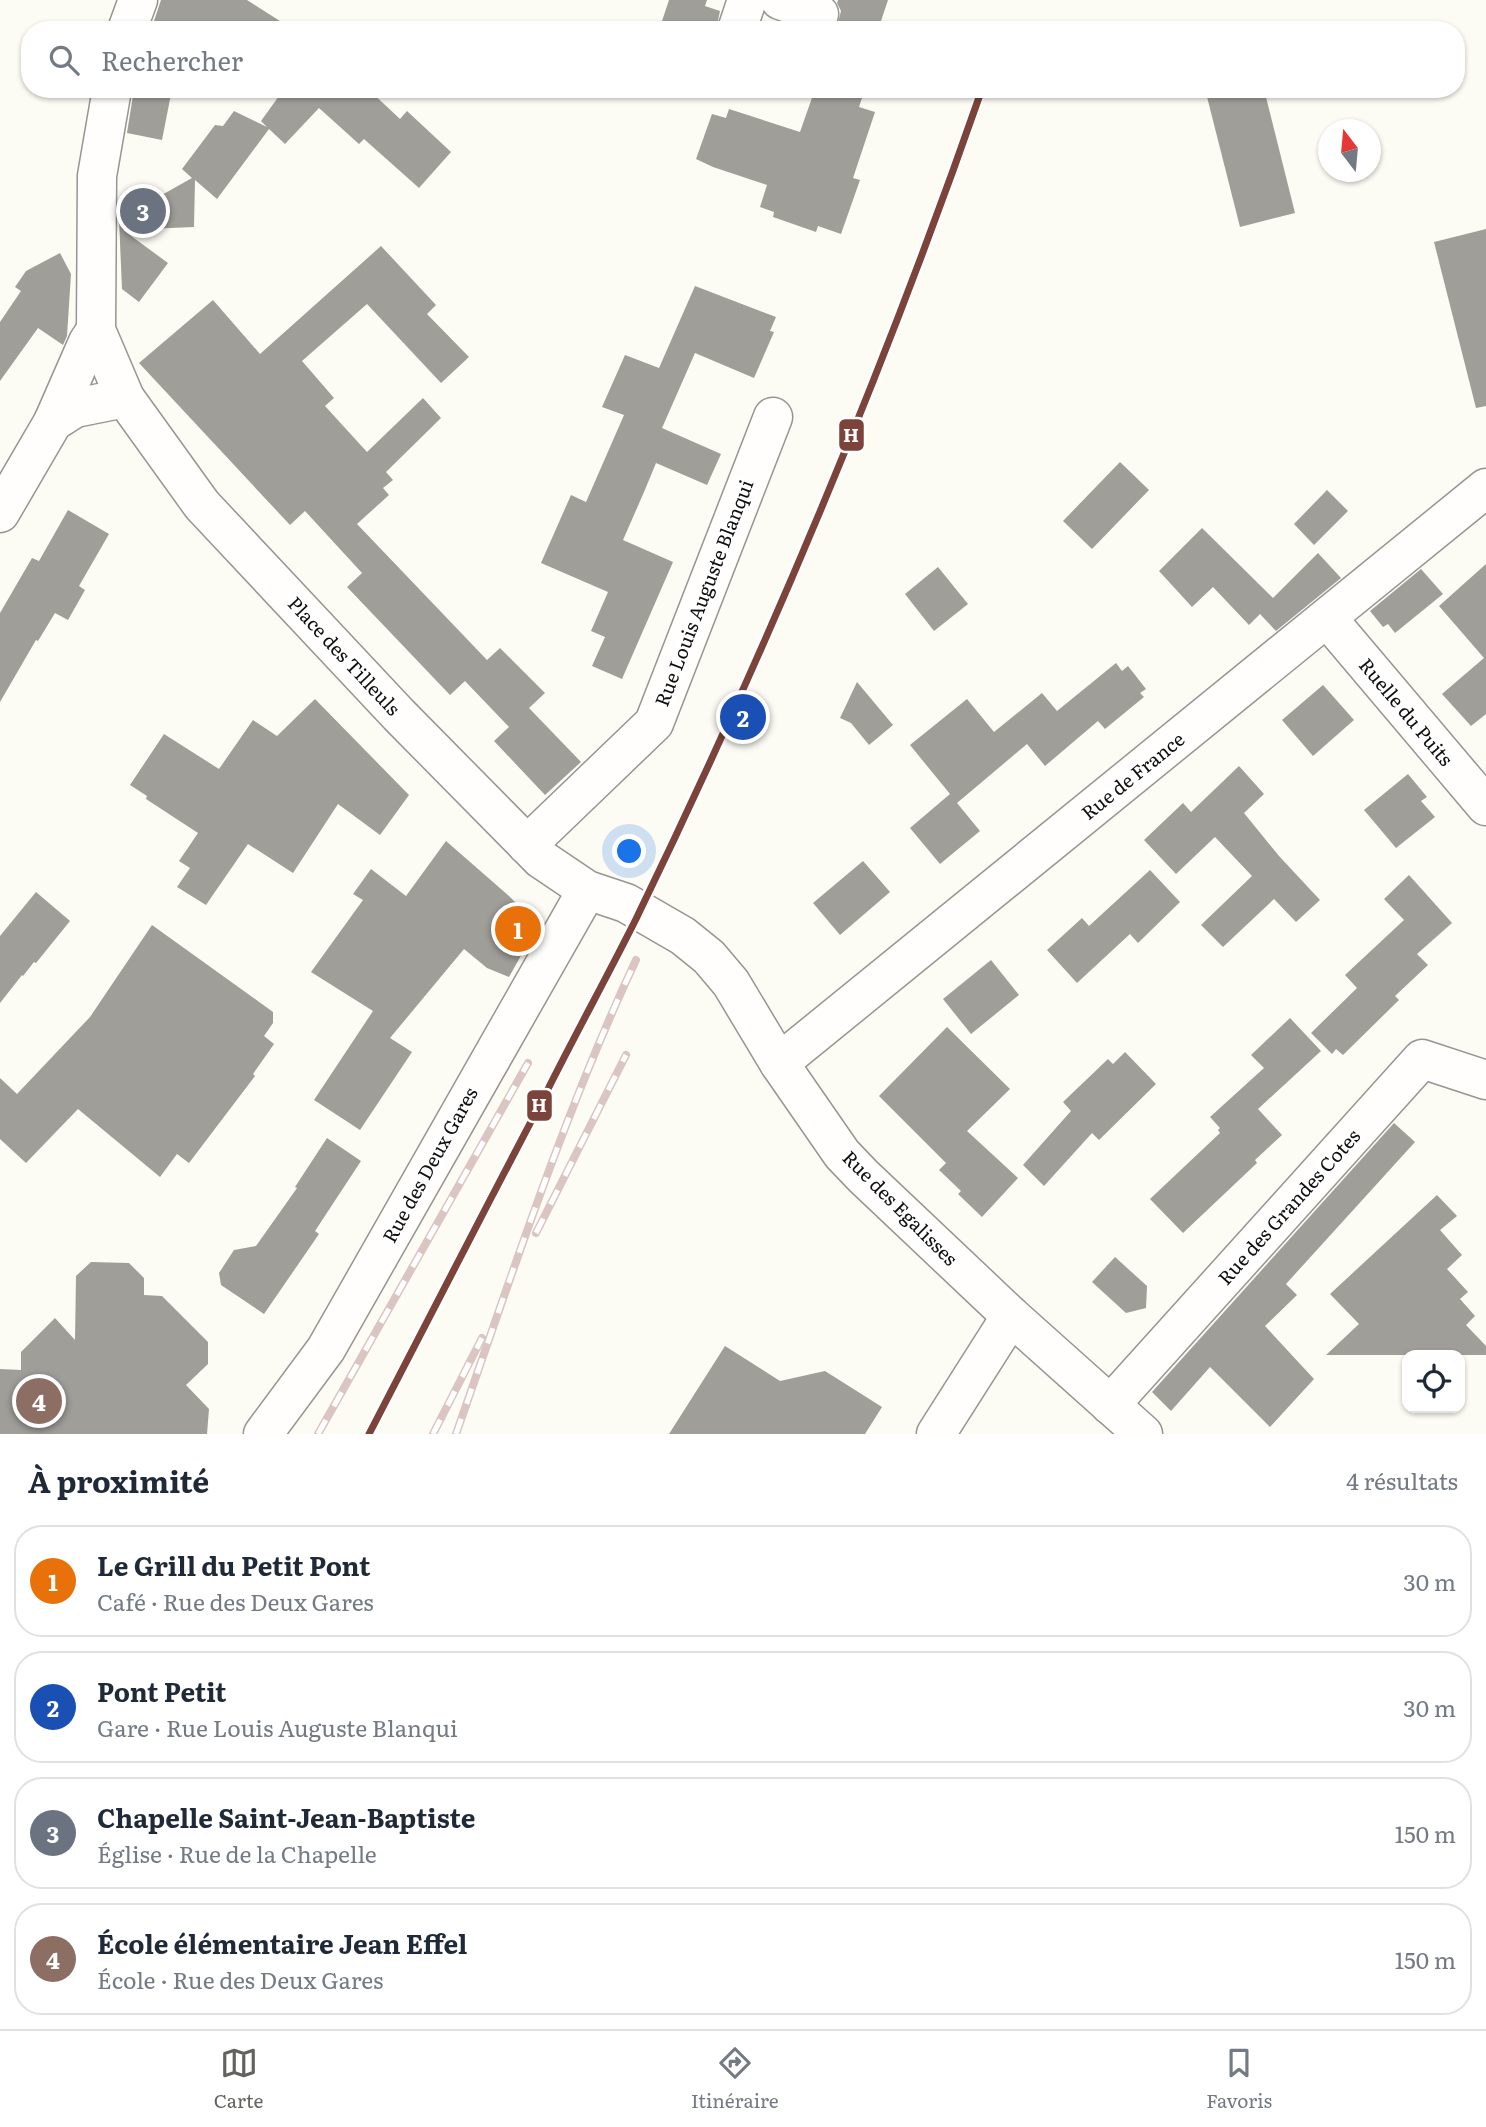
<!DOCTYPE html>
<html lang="fr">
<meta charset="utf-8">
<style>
:root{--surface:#fff;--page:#f2f2f3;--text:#1f2937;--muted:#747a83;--line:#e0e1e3;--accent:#62625f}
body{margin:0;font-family:Literata,serif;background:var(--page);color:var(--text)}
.controls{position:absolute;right:21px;bottom:21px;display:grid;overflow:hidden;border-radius:14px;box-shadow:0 2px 5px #0004}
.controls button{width:63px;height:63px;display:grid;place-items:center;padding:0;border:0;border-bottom:2px solid var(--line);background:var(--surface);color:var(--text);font:35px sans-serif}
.compass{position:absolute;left:1318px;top:119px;width:63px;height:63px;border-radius:50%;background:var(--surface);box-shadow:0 2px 5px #0004;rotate:344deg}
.you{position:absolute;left:630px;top:852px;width:24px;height:24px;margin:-18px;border:5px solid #fff;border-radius:50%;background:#1a73e8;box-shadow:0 0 0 10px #1a73e833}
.badge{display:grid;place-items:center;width:46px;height:46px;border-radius:50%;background:var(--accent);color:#fff;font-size:23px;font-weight:700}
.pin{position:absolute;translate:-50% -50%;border:4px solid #fff;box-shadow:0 2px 7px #0006}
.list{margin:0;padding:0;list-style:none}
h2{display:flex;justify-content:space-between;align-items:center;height:91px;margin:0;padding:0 28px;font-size:30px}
h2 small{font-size:23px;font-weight:400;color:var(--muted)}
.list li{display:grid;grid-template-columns:46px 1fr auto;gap:21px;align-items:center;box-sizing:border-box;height:112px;margin:0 14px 14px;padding:0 14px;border:2px solid var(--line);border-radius:28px}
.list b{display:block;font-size:26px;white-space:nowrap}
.list p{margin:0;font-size:23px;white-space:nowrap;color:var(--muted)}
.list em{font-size:23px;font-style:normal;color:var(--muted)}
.icon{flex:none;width:38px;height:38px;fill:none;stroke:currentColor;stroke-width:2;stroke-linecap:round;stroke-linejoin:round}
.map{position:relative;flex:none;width:1486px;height:1434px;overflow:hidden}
.search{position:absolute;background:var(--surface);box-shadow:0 2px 5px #0004;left:21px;right:21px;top:21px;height:77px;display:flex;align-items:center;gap:18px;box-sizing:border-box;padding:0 24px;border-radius:28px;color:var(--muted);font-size:26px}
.sheet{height:595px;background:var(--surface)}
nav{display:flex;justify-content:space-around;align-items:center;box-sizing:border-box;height:98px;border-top:2px solid var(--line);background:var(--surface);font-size:19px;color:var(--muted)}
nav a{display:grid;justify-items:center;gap:4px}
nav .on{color:var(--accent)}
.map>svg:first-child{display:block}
.building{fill:#a09e99}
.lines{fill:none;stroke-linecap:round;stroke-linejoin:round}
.minor-casing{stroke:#969592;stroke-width:41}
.minor{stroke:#fffefd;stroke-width:38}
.rail-casing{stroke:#dac5c3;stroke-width:8}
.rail{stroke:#fff;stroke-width:5;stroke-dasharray:16;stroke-linecap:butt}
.rail-1-casing{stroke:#fff;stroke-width:12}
.rail-1{stroke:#7b4339;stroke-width:7}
.labels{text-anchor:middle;stroke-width:7;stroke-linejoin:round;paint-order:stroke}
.street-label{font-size:19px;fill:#0f0f0f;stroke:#fff}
.line-badge{stroke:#fff;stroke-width:2.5}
.badge-label{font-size:19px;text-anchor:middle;font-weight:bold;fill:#fff}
</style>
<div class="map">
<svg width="1486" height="1434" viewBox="0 0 1486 1434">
<rect width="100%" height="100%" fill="#fcfbf4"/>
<g class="building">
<path d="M161,0H247L294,30H151Z"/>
<path d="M669,0H707L705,6L720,11L716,30H659Z"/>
<path d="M838,0H888L878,30H836L841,11L837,3Z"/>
<path d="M134,89H172L162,140L127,133Z"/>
<path d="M284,89H368L400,119L407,111L451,152L419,188L364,139L359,144L319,108L285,144L269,129L217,199L195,180L194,227L123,230L168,263L139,302L122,289L119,219L192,178L182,169L215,125L223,126L234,111L267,127L261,121Z"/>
<path d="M820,89H865L859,107L875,112L853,178L860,180L841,234L818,226L816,232L773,217L774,212L760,207L767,185L713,167L696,159L712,114L726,118L729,109L800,132L814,92L819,93Z"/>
<path d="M1205,89H1264L1295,213L1240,227Z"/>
<path d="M1486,229V406L1476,408L1434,242Z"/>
<path d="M381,246L436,305L427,314L469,357L441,383L367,304L302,361L334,398L325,406L367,452L423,398L441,418L386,472L393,480L383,488L389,495L357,524L487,660L500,648L545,693L529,708L581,762L545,795L494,741L509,727L465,681L450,695L347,587L362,573L305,511L290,525L139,363L213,300L260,354Z"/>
<path d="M60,253L71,274L67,336L63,345L38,328L0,381V322L21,291L15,287L26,271Z"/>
<path d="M695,286L776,317L770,331L774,332L754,378L695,353L662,428L721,454L707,485L656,463L644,492L623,540L673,562L622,679L592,666L605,637L591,631L608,592L541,563L571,495L586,502L624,415L602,407L625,355L659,368Z"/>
<path d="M1120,462L1149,490L1092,549L1063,521Z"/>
<path d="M1327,490L1348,511L1314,545L1294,524Z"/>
<path d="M68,510L109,534L79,586L85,590L68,620L55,613L38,641L36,640L0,702V613L32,558L39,561Z"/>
<path d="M1202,528L1273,598L1318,553L1341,578L1276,631L1260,614L1249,625L1213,587L1192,607L1159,571Z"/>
<path d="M1486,564V714L1471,726L1442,694L1484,658L1439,606Z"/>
<path d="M938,567L968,604L934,631L905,594Z"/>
<path d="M1421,569L1443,594L1395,633L1388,624L1383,627L1370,611Z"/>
<path d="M1116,663L1122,671L1128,666L1146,689L1140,693L1144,697L1105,729L1098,721L1045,766L1027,744L957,803L980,831L940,864L910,828L950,794L910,745L967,699L994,732L1042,693L1057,711Z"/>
<path d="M857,682L893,725L869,745L851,723L840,718Z"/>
<path d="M1323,685L1354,720L1313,756L1282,720Z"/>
<path d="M315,699L409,795L380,835L338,804L293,873L248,844L206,905L177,887L190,868L179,861L198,833L146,799L147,796L130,785L164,734L219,769L253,720L277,736Z"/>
<path d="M1239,766L1264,794L1244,813L1279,856L1320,900L1296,922L1274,899L1223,947L1201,925L1252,876L1215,837L1176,874L1144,840L1183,803L1191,812Z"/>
<path d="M1408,774L1427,797L1421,801L1435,817L1396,848L1364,810Z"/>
<path d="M446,841L509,896L529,916L532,936L509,977L487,968L464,949L390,1038L412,1052L360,1130L314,1100L373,1011L311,972L363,900L353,894L371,869L406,896Z"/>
<path d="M863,861L890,892L840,935L813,903Z"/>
<path d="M1150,870L1180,902L1138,943L1130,934L1077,983L1047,950L1082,918L1089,926Z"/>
<path d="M1409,875L1452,923L1417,954L1428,965L1395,996L1399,1000L1343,1055L1336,1049L1332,1054L1311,1033L1357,988L1345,975L1404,920L1384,899Z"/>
<path d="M36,892L70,921L36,963L34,962L23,976L22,975L0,1003V936Z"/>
<path d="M152,925L273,1012V1023L264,1036L274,1044L253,1074L255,1076L189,1163L177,1154L160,1177L78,1109L26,1163L0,1139V1078L17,1094L90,1017Z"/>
<path d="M991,960L1019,995L971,1034L943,999Z"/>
<path d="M1290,1018L1321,1051L1258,1109L1282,1135L1255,1160L1257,1163L1183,1233L1150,1199L1220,1133L1218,1130L1220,1128L1210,1117L1264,1068L1251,1055Z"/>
<path d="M947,1027L1010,1089L967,1131L1018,1178L982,1217L958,1194L961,1191L939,1170L946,1163L879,1096Z"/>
<path d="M1125,1052L1156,1084L1099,1140L1092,1133L1044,1186L1023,1165L1071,1111L1063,1102L1108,1059L1113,1064Z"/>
<path d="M1394,1123L1415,1142L1286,1284L1297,1295L1265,1326L1314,1379L1270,1427L1210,1367L1171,1411L1152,1392Z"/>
<path d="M327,1138L361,1161L315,1231L319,1234L264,1314L221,1285L219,1273L234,1250L256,1246L297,1188L295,1187Z"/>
<path d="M1437,1195L1457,1216L1440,1230L1462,1255L1447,1269L1468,1292L1460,1299L1475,1316L1466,1325L1486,1346V1355H1326L1359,1324L1330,1294Z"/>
<path d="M1115,1257L1147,1286L1146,1308L1126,1313L1092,1282Z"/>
<path d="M91,1262L129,1263L144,1278V1295L162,1296L208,1342V1364L186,1385L209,1409L207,1434H0V1369L21,1370V1352L55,1318L75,1340L76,1276Z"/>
<path d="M725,1346L780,1381L825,1371L882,1407L865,1434H669Z"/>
</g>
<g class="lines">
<defs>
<g id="minor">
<path d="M780,0L819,14L813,30"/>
<path d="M127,30L138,0"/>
<path d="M737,30L747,0"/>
<path d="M112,89L97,176L96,330L125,398L202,505L399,715L541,859L587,890L626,903L683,936L709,957L731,983L779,1063L842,1154L863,1176L1011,1316L1143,1434"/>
<path d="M53,422L88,342L96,330"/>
<path d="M0,513L53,422L75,408L125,398"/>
<path d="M1327,618L1486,806"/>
<path d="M527,845L654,723L773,417"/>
<path d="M779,1063L1486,488"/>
<path d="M1110,1405L1422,1059L1486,1080"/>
<path d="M263,1434L326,1349L587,890"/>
<path d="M936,1434L1011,1316"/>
</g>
</defs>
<use href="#minor" class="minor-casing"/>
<use href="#minor" class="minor"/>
<defs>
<g id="rail">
<path d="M536,1233L626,1055"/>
<path d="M318,1434L528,1063"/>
<path d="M433,1434L482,1338"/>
<path d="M456,1434C512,1275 564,1113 636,960"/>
</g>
</defs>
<use href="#rail" class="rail-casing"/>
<use href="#rail" class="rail"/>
<defs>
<path id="rail-1" d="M369,1434C428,1320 487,1205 547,1091C576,1033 607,977 636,919C767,649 883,373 982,89"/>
</defs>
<use href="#rail-1" class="rail-1-casing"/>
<use href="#rail-1" class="rail-1"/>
</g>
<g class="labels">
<g class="street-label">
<text transform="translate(704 593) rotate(-69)" y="7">Rue Louis Auguste Blanqui</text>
<text transform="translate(344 656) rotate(47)" y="7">Place des Tilleuls</text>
<text transform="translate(1406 712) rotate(50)" y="7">Ruelle du Puits</text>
<text transform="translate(1133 776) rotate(-39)" y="7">Rue de France</text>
<text transform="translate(430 1165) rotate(-61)" y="7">Rue des Deux Gares</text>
<text transform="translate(1289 1207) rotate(-48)" y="7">Rue des Grandes Cotes</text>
<text transform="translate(900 1208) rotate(45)" y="7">Rue des Egalisses</text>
</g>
</g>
<g class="line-badge">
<rect x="838" y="418" width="27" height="34" rx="7" fill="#7b4339"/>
<rect x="526" y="1089" width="27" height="33" rx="7" fill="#7b4339"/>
</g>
<g class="badge-label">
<text x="851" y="442">H</text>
<text x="539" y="1112">H</text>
</g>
</svg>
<div class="controls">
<button><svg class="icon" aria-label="locate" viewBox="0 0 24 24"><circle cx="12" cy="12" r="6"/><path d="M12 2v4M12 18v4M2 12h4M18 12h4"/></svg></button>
</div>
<svg class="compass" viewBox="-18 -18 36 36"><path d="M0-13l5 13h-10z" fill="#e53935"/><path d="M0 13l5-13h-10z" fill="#747a83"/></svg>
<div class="you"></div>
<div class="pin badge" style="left:518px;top:929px;background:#e8710a">1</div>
<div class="pin badge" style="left:743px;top:717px;background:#1a4fb4">2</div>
<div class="pin badge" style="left:143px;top:211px;background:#6b7280">3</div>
<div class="pin badge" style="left:39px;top:1401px;background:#8d6e63">4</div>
<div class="search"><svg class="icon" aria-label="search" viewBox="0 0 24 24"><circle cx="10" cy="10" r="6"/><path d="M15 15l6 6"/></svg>Rechercher</div>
</div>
<section class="sheet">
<h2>À proximité<small>4 résultats</small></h2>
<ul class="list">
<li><span class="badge" style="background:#e8710a">1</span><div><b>Le Grill du Petit Pont</b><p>Café · Rue des Deux Gares</p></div><em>30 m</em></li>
<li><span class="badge" style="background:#1a4fb4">2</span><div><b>Pont Petit</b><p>Gare · Rue Louis Auguste Blanqui</p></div><em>30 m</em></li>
<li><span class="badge" style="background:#6b7280">3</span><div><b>Chapelle Saint-Jean-Baptiste</b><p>Église · Rue de la Chapelle</p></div><em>150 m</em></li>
<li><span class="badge" style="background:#8d6e63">4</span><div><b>École élémentaire Jean Effel</b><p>École · Rue des Deux Gares</p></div><em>150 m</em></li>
</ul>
</section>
<nav>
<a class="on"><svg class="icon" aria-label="map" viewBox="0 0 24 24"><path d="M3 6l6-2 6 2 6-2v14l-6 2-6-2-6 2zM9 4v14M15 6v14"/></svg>Carte</a>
<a><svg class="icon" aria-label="directions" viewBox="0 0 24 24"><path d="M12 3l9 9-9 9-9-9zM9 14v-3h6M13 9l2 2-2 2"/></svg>Itinéraire</a>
<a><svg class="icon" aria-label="saved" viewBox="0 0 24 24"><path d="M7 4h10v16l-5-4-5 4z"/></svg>Favoris</a>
</nav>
